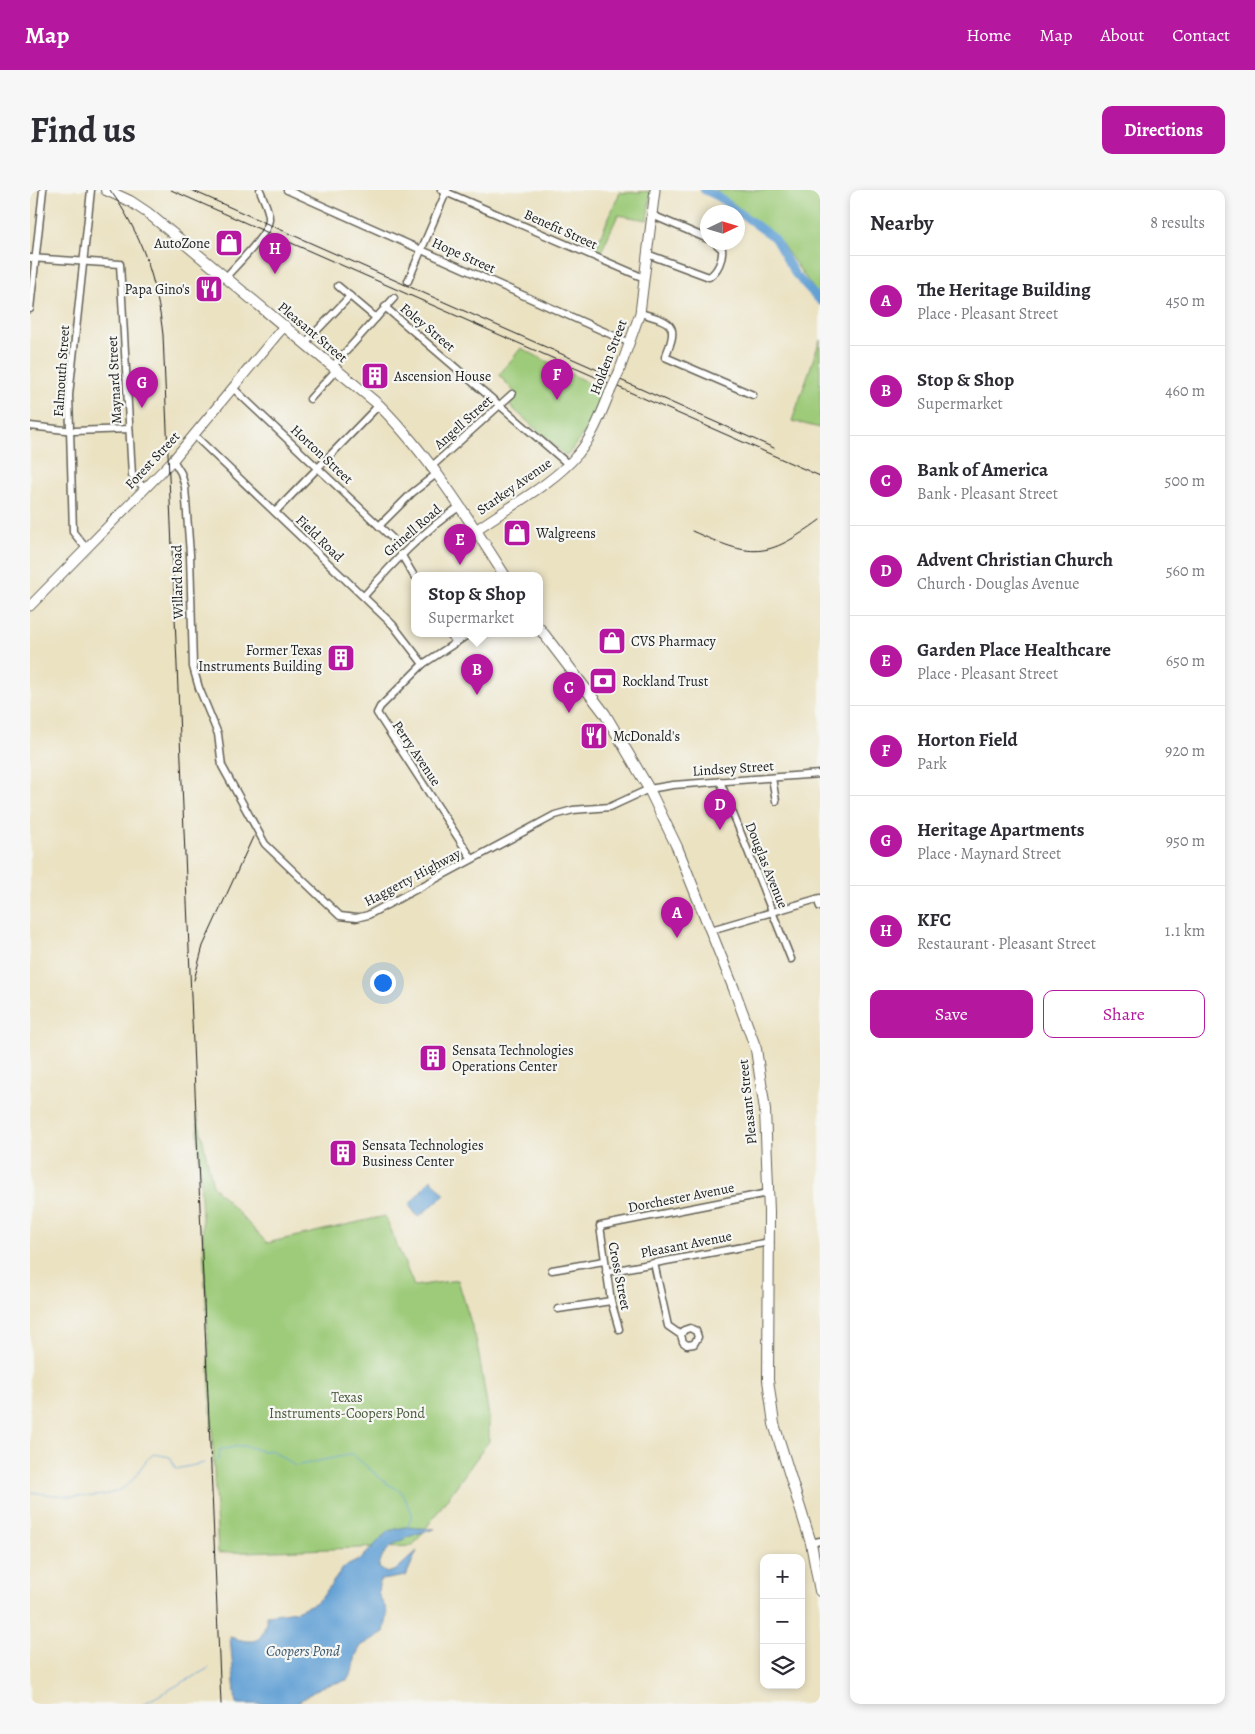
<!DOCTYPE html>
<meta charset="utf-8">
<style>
:root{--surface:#fff;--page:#f7f7f7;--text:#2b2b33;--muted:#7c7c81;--line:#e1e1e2;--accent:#b5179e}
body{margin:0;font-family:Alegreya,serif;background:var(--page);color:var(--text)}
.controls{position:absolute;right:15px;bottom:15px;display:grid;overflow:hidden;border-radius:10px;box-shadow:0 2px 8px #0003}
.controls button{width:45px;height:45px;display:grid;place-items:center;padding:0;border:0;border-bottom:1px solid var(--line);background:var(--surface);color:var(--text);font:25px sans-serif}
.compass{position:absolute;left:670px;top:15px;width:45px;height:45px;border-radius:50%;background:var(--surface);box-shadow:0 2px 8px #0003;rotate:86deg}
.you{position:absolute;left:352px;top:792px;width:18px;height:18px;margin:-12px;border:4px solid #fff;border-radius:50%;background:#1a73e8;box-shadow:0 0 0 8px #1a73e833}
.badge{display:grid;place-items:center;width:32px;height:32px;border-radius:50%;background:var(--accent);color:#fff;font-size:16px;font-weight:700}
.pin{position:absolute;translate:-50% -41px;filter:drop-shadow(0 1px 2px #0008)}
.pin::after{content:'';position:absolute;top:26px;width:18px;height:15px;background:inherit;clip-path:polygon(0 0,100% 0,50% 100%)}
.popup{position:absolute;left:381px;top:382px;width:132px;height:65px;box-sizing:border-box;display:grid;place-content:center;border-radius:10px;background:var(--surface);filter:drop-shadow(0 1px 4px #0005);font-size:16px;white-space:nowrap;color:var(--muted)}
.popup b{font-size:19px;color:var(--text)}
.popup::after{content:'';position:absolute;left:50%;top:100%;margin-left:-10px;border:10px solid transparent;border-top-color:var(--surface)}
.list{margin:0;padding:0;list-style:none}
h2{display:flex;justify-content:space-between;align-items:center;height:65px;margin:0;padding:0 20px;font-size:21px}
h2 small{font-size:16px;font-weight:400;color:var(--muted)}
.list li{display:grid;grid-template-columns:32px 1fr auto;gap:15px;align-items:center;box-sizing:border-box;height:90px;padding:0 20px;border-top:1px solid var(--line)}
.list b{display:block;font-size:19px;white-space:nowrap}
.list p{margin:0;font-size:16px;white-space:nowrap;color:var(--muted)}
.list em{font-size:16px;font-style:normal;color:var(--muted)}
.actions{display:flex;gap:10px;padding:15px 20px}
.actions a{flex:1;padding:11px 0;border:1px solid var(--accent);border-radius:10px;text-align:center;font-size:18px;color:var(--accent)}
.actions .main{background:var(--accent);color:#fff}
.icon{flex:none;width:28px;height:28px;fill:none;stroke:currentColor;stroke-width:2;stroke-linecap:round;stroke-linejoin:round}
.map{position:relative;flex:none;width:790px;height:1514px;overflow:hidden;border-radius:10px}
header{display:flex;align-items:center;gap:30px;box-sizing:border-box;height:70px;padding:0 25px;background:var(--accent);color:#fff}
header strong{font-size:24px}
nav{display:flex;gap:28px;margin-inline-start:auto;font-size:18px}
.intro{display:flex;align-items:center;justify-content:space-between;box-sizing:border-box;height:120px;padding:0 30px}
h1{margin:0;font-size:35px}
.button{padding:12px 22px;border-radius:10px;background:var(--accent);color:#fff;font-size:18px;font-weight:700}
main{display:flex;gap:30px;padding:0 30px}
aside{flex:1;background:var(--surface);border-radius:10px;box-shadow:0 2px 8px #0003}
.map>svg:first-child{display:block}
.green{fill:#9dcb79;stroke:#5c744a}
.water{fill:#64a1d5;stroke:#405e78}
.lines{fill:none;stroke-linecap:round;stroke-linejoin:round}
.stream{stroke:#64a1d5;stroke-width:1}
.river{stroke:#64a1d5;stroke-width:8}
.minor-casing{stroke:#646156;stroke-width:9}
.major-casing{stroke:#646156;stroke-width:11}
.highway-casing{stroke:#646156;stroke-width:12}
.minor{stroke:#fff;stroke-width:6}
.major{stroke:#fff;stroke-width:9}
.highway{stroke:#fff;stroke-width:10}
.rail{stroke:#1c1c1c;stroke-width:1}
.major-bridge-casing{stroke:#646156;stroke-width:11;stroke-linecap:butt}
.major-bridge{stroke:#fff;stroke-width:9}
.labels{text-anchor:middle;stroke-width:4.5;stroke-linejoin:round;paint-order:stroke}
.street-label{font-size:14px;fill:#1c1c1c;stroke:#f6f6f2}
.poi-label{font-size:14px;fill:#1c1c1c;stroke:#f6f6f2;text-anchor:start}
.park-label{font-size:14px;fill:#49593d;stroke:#f6f6f2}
.water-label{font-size:15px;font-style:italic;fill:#3c586f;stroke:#f6f6f2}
</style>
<header>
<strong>Map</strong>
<nav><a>Home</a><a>Map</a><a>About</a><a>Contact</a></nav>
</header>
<div class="intro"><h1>Find us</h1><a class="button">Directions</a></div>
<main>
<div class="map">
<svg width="790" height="1514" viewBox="0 0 790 1514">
<rect width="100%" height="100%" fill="#f6f6f2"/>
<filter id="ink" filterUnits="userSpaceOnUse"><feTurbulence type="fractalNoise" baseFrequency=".02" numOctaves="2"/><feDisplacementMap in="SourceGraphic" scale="10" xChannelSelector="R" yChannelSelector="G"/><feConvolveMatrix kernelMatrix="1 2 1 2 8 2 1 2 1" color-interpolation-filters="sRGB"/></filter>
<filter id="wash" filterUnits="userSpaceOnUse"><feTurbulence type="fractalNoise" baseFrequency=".0096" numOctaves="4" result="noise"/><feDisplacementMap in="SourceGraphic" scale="20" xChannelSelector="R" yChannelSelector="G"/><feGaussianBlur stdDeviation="1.12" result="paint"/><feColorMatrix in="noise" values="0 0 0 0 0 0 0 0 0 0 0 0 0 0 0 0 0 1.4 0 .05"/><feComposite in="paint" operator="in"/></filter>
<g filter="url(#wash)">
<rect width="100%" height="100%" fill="#ebe2c2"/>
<g class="green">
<path d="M678,0H790V108L751,53Z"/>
<path d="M621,1L617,30L588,25L571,62L565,59L590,2L594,3Z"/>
<path d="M790,150V238L762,231Z"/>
<path d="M491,158L574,201L560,234L538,265H535L479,215L487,205L469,185Z"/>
<path d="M167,924L183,996L237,1053L355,1026L384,1096L428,1090L447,1153L459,1227V1251L383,1356L188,1363Z"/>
</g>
<g class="water">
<path d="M401,989L415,1005L388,1027L379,1015Z"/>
<path d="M375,1337L405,1339C384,1344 351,1353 349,1378L357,1383L366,1380L387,1361L376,1386L351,1390C343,1409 356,1410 357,1425C357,1430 355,1437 354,1442L331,1456L326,1465L322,1482L317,1490L291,1497L265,1514H206L200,1447C227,1455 233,1453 237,1425L266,1421L285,1413L292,1407L314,1377L331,1369L358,1341Z"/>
</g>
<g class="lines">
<g class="stream">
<path d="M186,1271L189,1269L190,1259C199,1260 205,1255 214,1256C225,1257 228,1263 241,1260L265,1276L322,1264L356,1293L371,1301L382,1324L377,1339"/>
<path d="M0,1302C26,1305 74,1313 96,1296C108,1287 112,1271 124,1264L140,1267L146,1279L174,1273"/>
<path d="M113,1514L179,1478"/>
</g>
<path class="river" d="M674,0L687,6L744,48L765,84L790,111"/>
</g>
</g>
<g filter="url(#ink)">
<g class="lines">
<defs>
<g id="minor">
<path d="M257,0L600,153"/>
<path d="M411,0L614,88"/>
<path d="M622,25L678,49"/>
<path d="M617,64L679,87C688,81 693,69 692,59L684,52"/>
<path d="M0,68L90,74L102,285L115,299"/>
<path d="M196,87C207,74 237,46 239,30C240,21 233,9 230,0"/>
<path d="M378,91L417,0"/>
<path d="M308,96L346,128"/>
<path d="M355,117L538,274"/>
<path d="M0,119L13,0"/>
<path d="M610,123C642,132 650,134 635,167L723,205"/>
<path d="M275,153L320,106"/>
<path d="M303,176L364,108"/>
<path d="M203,198L363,349"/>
<path d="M280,209L307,179"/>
<path d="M0,236L44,241L99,239"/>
<path d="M164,245L363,435L393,474"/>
<path d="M143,270L151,283L155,297L160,364L163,477L169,498L188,544L192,576L235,654L310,726L326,728L338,725L525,625L543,620L580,617L619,599L643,595L790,584"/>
<path d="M400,278L482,204"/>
<path d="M245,322L349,215"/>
<path d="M349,336L382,303L405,285"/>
<path d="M56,358L43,342L39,205L61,0"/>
<path d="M371,364L384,386"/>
<path d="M334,406C363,373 392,342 429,317"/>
<path d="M420,444L426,453"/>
<path d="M439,444L393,474L350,517L347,523L442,669"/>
<path d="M742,588L746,611"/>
<path d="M690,591L761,769"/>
<path d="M787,709L790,717"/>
<path d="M681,740L790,708"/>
<path d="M624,1073L638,1136L651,1145L653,1152L657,1155L664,1154L668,1147L666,1141L660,1138L654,1140L651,1145"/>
<path d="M522,1080L574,1071"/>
<path d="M576,1082L740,1052"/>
<path d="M528,1119L581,1111"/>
<path d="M589,1139L581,1111L570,1036L738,1003"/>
<path d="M781,1353L790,1351"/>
</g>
<g id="major">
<path d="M589,182L610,123L625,0"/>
<path d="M446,340C478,317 523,294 548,264C563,246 571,224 580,202"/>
<path d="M0,416L143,270L255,135"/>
</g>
<g id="highway">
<path d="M76,0L100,11L118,23L349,215C397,263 439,329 475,386"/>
<path d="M510,439L575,524L619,599L647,657L704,799L726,859L735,920L739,1022L738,1190L744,1234L781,1353L790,1401"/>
</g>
</defs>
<use href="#minor" class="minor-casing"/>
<use href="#major" class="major-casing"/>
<use href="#highway" class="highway-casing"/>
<use href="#minor" class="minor"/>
<use href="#major" class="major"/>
<use href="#highway" class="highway"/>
<g class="rail">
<path d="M80,0C112,44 127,91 133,145L191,1514"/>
<path d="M141,0L790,286"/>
<path d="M161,0L744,258"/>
<path d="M662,341C723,368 735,370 790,330"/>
<path d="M164,790L173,756L223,647"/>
</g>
<defs>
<path id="major-bridge" d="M580,202L589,182"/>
</defs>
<use href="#major-bridge" class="major-bridge-casing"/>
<use href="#major-bridge" class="major-bridge"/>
</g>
</g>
<defs>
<symbol id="shop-square" viewBox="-11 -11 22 22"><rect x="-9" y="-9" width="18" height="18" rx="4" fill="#b5179e" stroke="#f6f6f2"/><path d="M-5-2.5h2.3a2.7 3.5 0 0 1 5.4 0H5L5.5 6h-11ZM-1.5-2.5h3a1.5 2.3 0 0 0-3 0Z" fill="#fff"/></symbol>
<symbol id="restaurant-square" viewBox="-11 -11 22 22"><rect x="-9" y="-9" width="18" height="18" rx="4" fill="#b5179e" stroke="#f6f6f2"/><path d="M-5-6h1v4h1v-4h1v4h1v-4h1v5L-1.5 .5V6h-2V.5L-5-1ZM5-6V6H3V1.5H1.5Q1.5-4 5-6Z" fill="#fff"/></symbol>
<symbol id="building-square" viewBox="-11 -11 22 22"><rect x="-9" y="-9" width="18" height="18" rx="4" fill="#b5179e" stroke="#f6f6f2"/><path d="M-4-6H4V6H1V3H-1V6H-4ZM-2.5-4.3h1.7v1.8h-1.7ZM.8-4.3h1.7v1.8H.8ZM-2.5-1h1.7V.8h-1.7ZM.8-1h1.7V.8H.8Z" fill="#fff"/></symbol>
<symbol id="bank-square" viewBox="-11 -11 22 22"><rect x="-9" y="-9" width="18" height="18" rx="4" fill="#b5179e" stroke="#f6f6f2"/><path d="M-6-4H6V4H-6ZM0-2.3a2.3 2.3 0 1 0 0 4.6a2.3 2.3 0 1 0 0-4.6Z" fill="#fff"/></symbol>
</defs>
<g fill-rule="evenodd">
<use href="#shop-square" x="183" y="37" width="32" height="32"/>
<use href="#restaurant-square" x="163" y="83" width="32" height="32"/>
<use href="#building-square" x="329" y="170" width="32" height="32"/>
<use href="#shop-square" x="471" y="327" width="32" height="32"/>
<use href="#shop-square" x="566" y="435" width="32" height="32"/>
<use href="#building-square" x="295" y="452" width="32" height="32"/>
<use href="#bank-square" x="557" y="475" width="32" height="32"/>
<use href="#restaurant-square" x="548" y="530" width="32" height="32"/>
<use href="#building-square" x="387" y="852" width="32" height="32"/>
<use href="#building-square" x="297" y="947" width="32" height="32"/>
</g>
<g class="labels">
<g class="street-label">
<text transform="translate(531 39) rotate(24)" y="5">Benefit Street</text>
<text transform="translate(434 65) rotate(24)" y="5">Hope Street</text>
<text transform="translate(398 137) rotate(40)" y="5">Foley Street</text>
<text transform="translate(283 142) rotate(40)" y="5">Pleasant Street</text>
<text transform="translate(578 167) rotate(-69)" y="5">Holden Street</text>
<text transform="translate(31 181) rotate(-86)" y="5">Falmouth Street</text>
<text transform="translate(84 190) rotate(-93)" y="5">Maynard Street</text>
<text transform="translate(433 232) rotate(-42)" y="5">Angell Street</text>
<text transform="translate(292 264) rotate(43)" y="5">Horton Street</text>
<text transform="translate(122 270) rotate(-47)" y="5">Forest Street</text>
<text transform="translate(484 296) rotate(-35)" y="5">Starkey Avenue</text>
<text transform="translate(382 340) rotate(-41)" y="5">Grinell Road</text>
<text transform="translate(290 348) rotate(44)" y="5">Field Road</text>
<text transform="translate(147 392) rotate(-91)" y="5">Willard Road</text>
<text transform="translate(387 563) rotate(56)" y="5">Perry Avenue</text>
<text transform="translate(703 578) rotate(-4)" y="5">Lindsey Street</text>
<text transform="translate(737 675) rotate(68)" y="5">Douglas Avenue</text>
<text transform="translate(382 687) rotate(-28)" y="5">Haggerty Highway</text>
<text transform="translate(717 912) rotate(-96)" y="5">Pleasant Street</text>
<text transform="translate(651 1007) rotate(-11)" y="5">Dorchester Avenue</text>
<text transform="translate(656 1054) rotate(-11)" y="5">Pleasant Avenue</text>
<text transform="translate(590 1086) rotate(79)" y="5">Cross Street</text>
</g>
<g class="poi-label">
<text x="180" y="58" text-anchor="end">AutoZone</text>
<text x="160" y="104" text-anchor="end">Papa Gino's</text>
<text x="364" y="191">Ascension House</text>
<text x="506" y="348">Walgreens</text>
<text x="601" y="456">CVS Pharmacy</text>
<text x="292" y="465" text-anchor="end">Former Texas<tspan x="292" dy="16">Instruments Building</tspan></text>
<text x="592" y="496">Rockland Trust</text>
<text x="583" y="551">McDonald's</text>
<text x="422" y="865">Sensata Technologies<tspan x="422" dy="16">Operations Center</tspan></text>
<text x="332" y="960">Sensata Technologies<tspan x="332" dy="16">Business Center</tspan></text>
</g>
<g class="park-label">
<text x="317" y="1212">Texas<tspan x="317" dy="16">Instruments-Coopers Pond</tspan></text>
</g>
<g class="water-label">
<text x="273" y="1466">Coopers Pond</text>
</g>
</g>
</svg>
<div class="controls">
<button>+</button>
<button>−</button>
<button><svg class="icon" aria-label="layers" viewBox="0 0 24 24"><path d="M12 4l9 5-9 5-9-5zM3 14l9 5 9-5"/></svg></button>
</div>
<svg class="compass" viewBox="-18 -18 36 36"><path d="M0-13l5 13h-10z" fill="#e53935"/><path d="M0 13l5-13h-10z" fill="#7c7c81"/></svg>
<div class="you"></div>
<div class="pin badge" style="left:647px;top:748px">A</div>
<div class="pin badge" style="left:447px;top:505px">B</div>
<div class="popup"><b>Stop &amp; Shop</b>Supermarket</div>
<div class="pin badge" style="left:539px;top:523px">C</div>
<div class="pin badge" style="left:690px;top:640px">D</div>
<div class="pin badge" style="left:430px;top:375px">E</div>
<div class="pin badge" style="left:527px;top:210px">F</div>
<div class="pin badge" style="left:112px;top:218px">G</div>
<div class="pin badge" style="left:245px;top:84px">H</div>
</div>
<aside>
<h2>Nearby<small>8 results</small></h2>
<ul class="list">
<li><span class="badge">A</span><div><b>The Heritage Building</b><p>Place · Pleasant Street</p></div><em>450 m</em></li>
<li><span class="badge">B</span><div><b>Stop &amp; Shop</b><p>Supermarket</p></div><em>460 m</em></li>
<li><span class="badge">C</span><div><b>Bank of America</b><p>Bank · Pleasant Street</p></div><em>500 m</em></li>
<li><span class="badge">D</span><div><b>Advent Christian Church</b><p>Church · Douglas Avenue</p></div><em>560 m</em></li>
<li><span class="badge">E</span><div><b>Garden Place Healthcare</b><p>Place · Pleasant Street</p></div><em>650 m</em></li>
<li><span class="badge">F</span><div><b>Horton Field</b><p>Park</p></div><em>920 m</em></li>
<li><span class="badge">G</span><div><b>Heritage Apartments</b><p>Place · Maynard Street</p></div><em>950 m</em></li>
<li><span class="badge">H</span><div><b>KFC</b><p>Restaurant · Pleasant Street</p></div><em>1.1 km</em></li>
</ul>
<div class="actions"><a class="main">Save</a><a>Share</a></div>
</aside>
</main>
